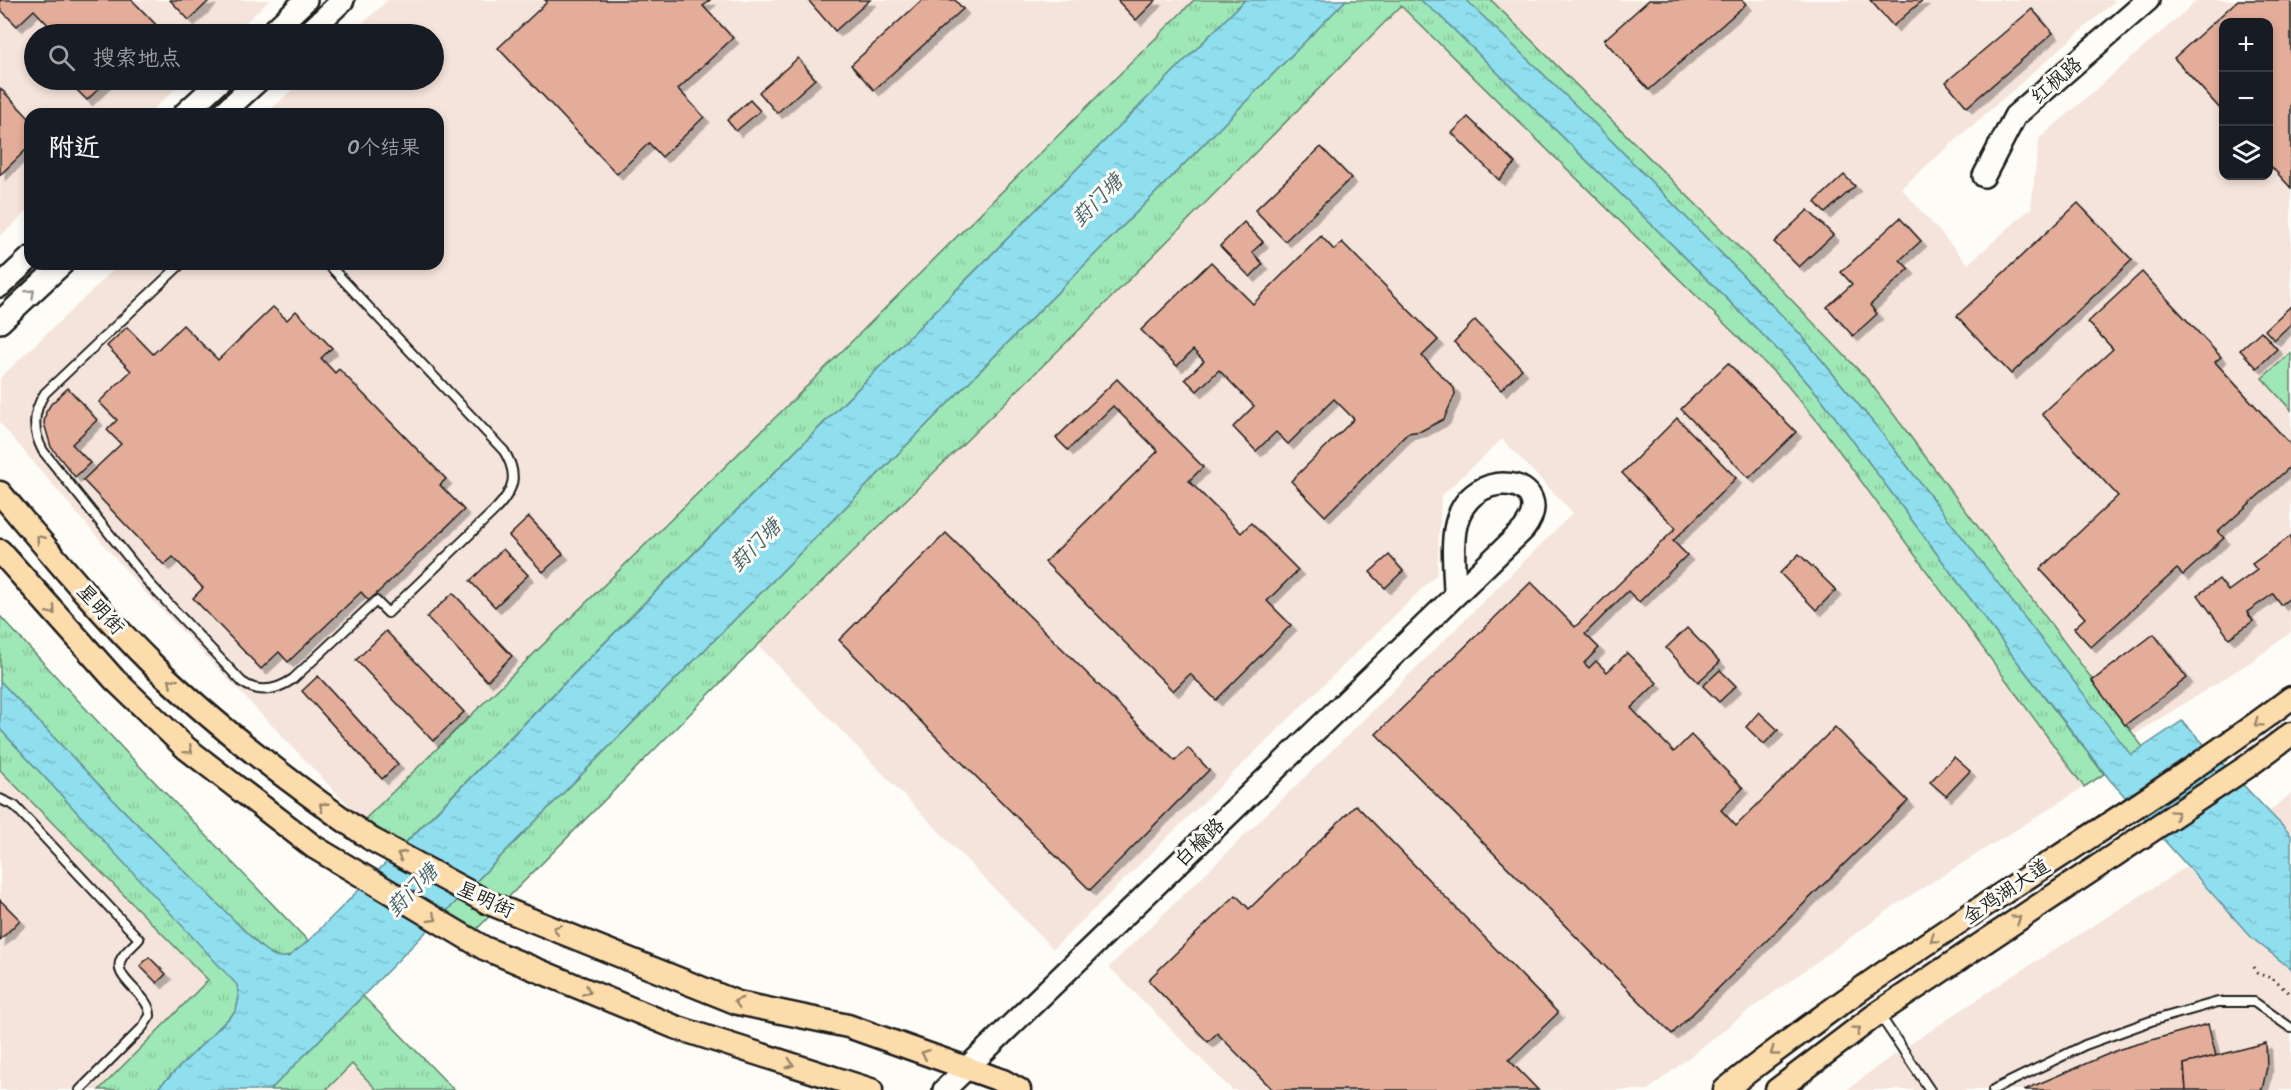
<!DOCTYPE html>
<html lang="zh">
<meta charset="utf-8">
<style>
:root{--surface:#171b24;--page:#242831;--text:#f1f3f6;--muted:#9ea1a6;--line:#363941}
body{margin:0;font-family:Sriracha,"LXGW WenKai TC",sans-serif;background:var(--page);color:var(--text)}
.controls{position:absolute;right:18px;top:18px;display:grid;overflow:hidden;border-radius:12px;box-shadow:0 3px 9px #0003}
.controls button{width:54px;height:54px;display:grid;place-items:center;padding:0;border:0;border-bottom:2px solid var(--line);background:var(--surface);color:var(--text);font:30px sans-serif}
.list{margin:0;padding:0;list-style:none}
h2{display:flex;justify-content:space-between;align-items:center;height:78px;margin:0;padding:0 24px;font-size:26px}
h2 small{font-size:20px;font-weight:400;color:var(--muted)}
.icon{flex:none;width:33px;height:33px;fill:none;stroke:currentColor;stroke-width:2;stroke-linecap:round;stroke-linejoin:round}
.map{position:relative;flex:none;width:2291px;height:1090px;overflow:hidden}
.search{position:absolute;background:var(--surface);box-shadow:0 3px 9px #0003;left:24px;top:24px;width:420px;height:66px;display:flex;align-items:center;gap:15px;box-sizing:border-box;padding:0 21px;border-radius:33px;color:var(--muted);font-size:22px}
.panel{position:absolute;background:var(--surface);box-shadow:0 3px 9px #0003;left:24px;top:108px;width:420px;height:162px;border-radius:18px}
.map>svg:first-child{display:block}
.built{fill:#f5e4db;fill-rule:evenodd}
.grass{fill:url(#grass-tufts);stroke:#5d8269;stroke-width:1.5}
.pitch{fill:#9ee7b6;stroke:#5d8269;stroke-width:1.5}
.water{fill:url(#water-ripples);stroke:#62919a;stroke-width:1.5}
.building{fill:#e3ad99;stroke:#1c1c1c;stroke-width:1.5;filter:url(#shadow)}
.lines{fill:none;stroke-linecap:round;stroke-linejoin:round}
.lane-casing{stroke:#1c1c1c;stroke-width:12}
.secondary-casing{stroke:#1c1c1c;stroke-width:26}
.primary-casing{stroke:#1c1c1c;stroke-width:27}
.path{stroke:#1c1c1c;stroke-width:3;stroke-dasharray:1.5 4.5;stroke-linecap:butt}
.lane{stroke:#fdfcf7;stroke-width:8}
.secondary{stroke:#fdfcf7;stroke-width:21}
.primary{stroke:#fddcac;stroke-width:22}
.primary-bridge-casing{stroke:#1c1c1c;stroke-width:27;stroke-linecap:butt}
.primary-bridge{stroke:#fddcac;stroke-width:22}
.oneway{stroke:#989794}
.oneway2{stroke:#98866b}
.labels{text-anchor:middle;stroke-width:6;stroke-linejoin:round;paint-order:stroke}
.street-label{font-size:20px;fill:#1c1c1c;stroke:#fdfcf7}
.water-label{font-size:21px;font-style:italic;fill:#456066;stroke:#fdfcf7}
</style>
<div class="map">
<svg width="2291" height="1090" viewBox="0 0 2291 1090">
<defs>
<pattern id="grass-tufts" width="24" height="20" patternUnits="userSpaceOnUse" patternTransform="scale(1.5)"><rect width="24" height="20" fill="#9ee7b6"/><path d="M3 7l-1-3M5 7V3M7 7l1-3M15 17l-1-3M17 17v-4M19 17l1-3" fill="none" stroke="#88c69c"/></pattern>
<pattern id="water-ripples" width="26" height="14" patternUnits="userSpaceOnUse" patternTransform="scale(1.5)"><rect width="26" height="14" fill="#90dfee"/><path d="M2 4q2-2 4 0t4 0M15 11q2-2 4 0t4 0" fill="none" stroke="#7cbfcc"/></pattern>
<filter id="shadow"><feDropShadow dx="5.5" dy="5.5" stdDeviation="0" flood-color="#0004"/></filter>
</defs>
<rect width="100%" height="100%" fill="#fdfcf7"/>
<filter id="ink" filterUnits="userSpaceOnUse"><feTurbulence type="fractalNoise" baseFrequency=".0167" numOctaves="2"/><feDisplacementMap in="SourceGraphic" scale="12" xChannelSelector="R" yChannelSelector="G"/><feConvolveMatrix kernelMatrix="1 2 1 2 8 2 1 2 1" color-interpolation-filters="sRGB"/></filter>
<g filter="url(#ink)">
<g class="built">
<path d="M0,0H270L233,34H34V80H185L148,114H30V209L0,236Z"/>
<path d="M388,0H1194L791,402L363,821L140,587L0,423V378L120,264H438V114H266L303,80H434V34H351Z"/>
<path d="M1491,0H2116L1901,188L1968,264L2031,208L2039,139L2198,0H2291V632L2252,661L2134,735L1868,380L1782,290ZM2224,22H2268V176H2224Z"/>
<path d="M1401,6L1786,384L1817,422L2084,787L1897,904L1744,1014L1648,1090H1232L1109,967L1345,738L1573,513L1502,439L1441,496L1437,574L1053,949L758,645L1076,333Z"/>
<path d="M0,770L208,980L99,1090H0Z"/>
<path d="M2291,794V835L2269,811Z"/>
<path d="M2186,867L2252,938L2291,969V1090H1847L1882,1063L2005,981Z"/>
<path d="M352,1064L377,1090H326Z"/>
</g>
<g class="grass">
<path d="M1194,0H1245L395,853L363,821L791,402Z"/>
<path d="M1346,0H1420L1438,14L1708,280L1781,353L1821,398L2013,656L2104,774L2084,787L1818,422L1786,384L1401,6L1076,333L758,645L470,936L445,913Z"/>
<path d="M1466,0H1491L1782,290L1868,380L2143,747L2131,756L1880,431L1801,335L1596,125Z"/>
<path d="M0,616L125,751L308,941C290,958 282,965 261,947L122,809L0,681Z"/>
<path d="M0,729L237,984L239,997L236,1011L156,1090H99L208,980L0,770Z"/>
<path d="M363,996L454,1090H377L352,1064L326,1090H270Z"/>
</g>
<path class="pitch" d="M2291,353V410L2262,378Z"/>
<g class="water">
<path d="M1245,0H1346L270,1090H156L236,1011L239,997L237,985L0,729V681L122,809L261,947L275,957H288L305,944Z"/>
<path d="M1420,0H1466L1596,125L1801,335L1880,431L2131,755L2182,721L2291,835V969L2252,938L2110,780L2013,656L1821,398L1781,353L1708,280L1438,14Z"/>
</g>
<g class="building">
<path d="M0,0H132L160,29L155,34H57L34,10L17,26L0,9Z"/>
<path d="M170,0H210L189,20Z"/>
<path d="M545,0H710L703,6L733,38L678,89L704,117L662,157L649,143L617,174L498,48L547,2Z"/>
<path d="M808,0H870L835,31Z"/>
<path d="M922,0H955L963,9L874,90L851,65Z"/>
<path d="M1117,0H1156L1136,20Z"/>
<path d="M1649,0H1742L1746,4L1649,90L1604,40Z"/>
<path d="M1870,0H1923L1893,26Z"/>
<path d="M2238,0H2291V188L2268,163V22H2224V113L2174,58Z"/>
<path d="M2032,9L2053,33L1967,107L1946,82Z"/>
<path d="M798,58L815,79L777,113L759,92Z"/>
<path d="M67,80H108L87,100Z"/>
<path d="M0,88L30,119V146L0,175Z"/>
<path d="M750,100L760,111L736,131L727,120Z"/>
<path d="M1468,117L1515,163L1499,180L1452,133Z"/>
<path d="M1321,147L1351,178L1285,241L1255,210Z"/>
<path d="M1844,175L1855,186L1825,213L1815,202Z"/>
<path d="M2078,203L2132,260L2011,374L1957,316Z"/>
<path d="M1808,210L1833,235L1799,267L1774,242Z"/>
<path d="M1900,218L1921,241L1900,260L1909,269L1870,305L1877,314L1853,336L1827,307L1852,284L1841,272Z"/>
<path d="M1244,222L1263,242L1252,252L1263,264L1250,277L1220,246Z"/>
<path d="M1321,236L1334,250L1342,242L1438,340L1422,356L1454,388L1455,394L1444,419L1421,431L1408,433L1325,516L1291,481L1354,419L1334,399L1288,444L1276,432L1256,451L1233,427L1254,406L1219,370L1197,391L1185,379L1204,361L1193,350L1177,366L1141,330L1211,262L1253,304Z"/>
<path d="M2142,272L2221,357L2215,362L2291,445V466L2218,532L2224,538L2183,575L2177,569L2091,647L2074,628L2085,618L2040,569L2118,496L2042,414L2113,349L2088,322Z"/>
<path d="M2291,306V324L2274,340L2265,330Z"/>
<path d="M273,307L287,320L296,311L332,348L321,358L335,373L339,369L446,479L440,485L464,510L369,601L361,592L288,662L279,652L261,669L193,598L203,588L173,557L164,565L83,480L121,444L107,430L117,420L99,402L131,371L107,346L127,327L153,354L183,325L218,360Z"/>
<path d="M1475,320L1522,369L1501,390L1454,342Z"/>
<path d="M2261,331L2277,349L2257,368L2240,350Z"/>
<path d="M1728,363L1796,432L1749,478L1681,409Z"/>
<path d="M1117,379L1203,467L1189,481L1241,533L1251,523L1298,570L1267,601L1291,625L1216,700L1190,674L1173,691L1045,562L1158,451L1113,406L1068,450L1056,438Z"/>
<path d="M68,388L97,420L72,444L90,463L75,477L51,447L44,423L46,412L51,404Z"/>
<path d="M1677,418L1736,478L1673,541L1687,555L1639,602L1628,591L1585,634L1599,648L1584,663L1589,668L1596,661L1607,672L1627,653L1657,683L1631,708L1674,752L1691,735L1743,788L1721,810L1736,826L1835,727L1908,801L1672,1034L1376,734L1531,582L1575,627L1676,528L1622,473Z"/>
<path d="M529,517L563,554L543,572L509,536Z"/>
<path d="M946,533L1175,761L1188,748L1209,770L1090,890L839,640Z"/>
<path d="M2291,536V597L2281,605L2273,594L2247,612L2253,621L2229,638L2198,595L2219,579L2228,591L2257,570L2252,564Z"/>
<path d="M503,549L528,575L495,607L470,581Z"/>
<path d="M1799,554L1836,590L1816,610L1780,573Z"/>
<path d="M1389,555L1403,571L1385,588L1370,572Z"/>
<path d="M453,593L512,656L487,681L427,617Z"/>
<path d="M1687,628L1720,662L1698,682L1666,648Z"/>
<path d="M386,631L464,712L433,741L356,660Z"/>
<path d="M2154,634L2187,678L2125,725L2092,681Z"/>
<path d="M1720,670L1736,686L1719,702L1703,686Z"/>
<path d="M318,676L398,764L382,779L302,691Z"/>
<path d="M1759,712L1778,730L1764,744L1746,727Z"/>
<path d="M1954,757L1970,771L1946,796L1930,782Z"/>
<path d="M1356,805L1558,1013L1509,1060L1538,1090H1273L1217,1033L1208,1042L1148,980L1236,895L1249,909Z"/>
<path d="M0,900L20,920L0,940Z"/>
<path d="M149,957L166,974L157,983L140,966Z"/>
<path d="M2208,1024L2216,1056L2184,1064L2186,1090H2024L2120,1049Z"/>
<path d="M2266,1043L2267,1067L2262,1090H2186L2184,1064Z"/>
</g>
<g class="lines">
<defs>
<g id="lane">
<path d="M181,264L45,393C33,411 32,431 43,451L149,583L242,682C259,694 277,690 293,679L376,601L388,613L496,509C514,490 519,475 504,451L328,264"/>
<path d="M0,799L15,806L139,939C134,945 127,950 123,956C107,978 151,993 150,1016L142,1028L80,1090"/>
<path d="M1879,1014L1930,1090"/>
<path d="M1993,1090L2085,1045L2151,1021L2218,1002H2254L2291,1028"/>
</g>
<g id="secondary">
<path d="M270,34L306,0"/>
<path d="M307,34L343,0"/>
<path d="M184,114L221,80"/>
<path d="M222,114L259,80"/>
<path d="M1984,176L2015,116L2148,0"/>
<path d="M0,286L30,258"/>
<path d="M0,322L62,264"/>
<path d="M944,1090L1523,530C1563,479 1470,461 1456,525C1451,545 1455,574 1455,595"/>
</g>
<g id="primary">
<path d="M0,493C50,552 99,612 154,666C220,730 296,787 371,839"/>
<path d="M0,551L114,679L186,748L314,847L484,948L675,1027L871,1090"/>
<path d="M489,903L738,1003L848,1026L1003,1081L1019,1090"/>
<path d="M1725,1090C1754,1066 1785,1044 1815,1022C1970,908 2137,813 2291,698"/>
<path d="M1777,1090L1878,1013L2248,766L2291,734"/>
</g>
</defs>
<use href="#lane" class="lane-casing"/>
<use href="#secondary" class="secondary-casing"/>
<use href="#primary" class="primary-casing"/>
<path class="path" d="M2254,967L2257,973L2273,979L2291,995"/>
<use href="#lane" class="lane"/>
<use href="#secondary" class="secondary"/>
<use href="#primary" class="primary"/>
<defs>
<path id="primary-bridge" d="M371,839L489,903"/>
</defs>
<use href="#primary-bridge" class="primary-bridge-casing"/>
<use href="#primary-bridge" class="primary-bridge"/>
</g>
<defs><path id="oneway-chevron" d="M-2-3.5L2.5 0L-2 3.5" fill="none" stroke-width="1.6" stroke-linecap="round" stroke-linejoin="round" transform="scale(1.5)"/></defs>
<use class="oneway" href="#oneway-chevron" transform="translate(31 293) rotate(-43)"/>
<g class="oneway2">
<use href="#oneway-chevron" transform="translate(40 539) rotate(-131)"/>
<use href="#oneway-chevron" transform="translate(52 611) rotate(49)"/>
<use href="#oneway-chevron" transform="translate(172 682) rotate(-138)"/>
<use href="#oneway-chevron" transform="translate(2258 723) rotate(143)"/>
<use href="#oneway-chevron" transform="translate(189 750) rotate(40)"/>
<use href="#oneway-chevron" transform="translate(323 806) rotate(-142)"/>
<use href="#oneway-chevron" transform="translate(2175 814) rotate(-34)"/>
<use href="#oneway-chevron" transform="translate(401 855) rotate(-152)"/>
<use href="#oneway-chevron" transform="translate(433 918) rotate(31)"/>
<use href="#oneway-chevron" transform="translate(2017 919) rotate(-34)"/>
<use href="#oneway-chevron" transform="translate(557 929) rotate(-159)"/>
<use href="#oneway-chevron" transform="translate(1934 939) rotate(146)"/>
<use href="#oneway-chevron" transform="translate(587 991) rotate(23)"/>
<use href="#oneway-chevron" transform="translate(738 1002) rotate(-163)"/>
<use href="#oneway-chevron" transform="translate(1857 1030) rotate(-37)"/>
<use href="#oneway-chevron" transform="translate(1774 1052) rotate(144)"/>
<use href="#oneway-chevron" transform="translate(925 1054) rotate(-160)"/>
<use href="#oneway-chevron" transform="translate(790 1064) rotate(18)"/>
</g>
</g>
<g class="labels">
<g class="street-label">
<text transform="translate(2056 80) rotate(-41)" y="7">红枫路</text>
<text transform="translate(101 609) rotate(48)" y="7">星明街</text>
<text transform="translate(1199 842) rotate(-44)" y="7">白榆路</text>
<text transform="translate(2006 891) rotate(-34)" y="7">金鸡湖大道</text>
<text transform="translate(486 899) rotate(25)" y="7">星明街</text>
</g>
<g class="water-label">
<text transform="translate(1097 200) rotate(-45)" y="7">葑门塘</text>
<text transform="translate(755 545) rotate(-45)" y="7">葑门塘</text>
<text transform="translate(412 890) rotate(-45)" y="7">葑门塘</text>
</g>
</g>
</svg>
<div class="controls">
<button>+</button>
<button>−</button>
<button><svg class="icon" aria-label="layers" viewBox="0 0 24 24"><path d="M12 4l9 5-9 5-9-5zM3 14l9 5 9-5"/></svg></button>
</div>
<div class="search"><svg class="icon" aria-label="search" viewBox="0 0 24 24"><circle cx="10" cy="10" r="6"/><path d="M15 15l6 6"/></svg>搜索地点</div>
<section class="panel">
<h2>附近<small>0个结果</small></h2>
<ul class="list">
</ul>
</section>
</div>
